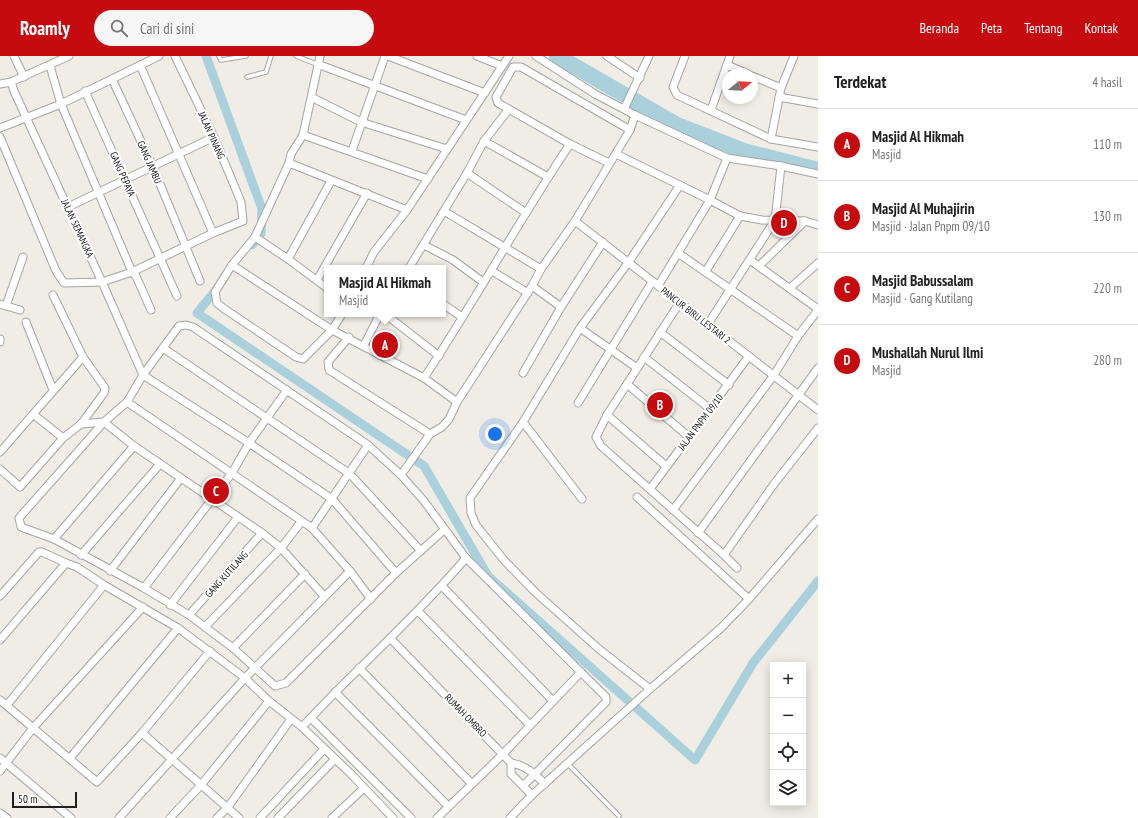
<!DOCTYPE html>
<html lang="id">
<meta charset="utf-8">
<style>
:root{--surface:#fff;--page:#f6f6f6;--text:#222;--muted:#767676;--line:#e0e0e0;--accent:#c50b10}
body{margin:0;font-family:"PT Sans Narrow",sans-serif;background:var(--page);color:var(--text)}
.controls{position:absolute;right:12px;bottom:12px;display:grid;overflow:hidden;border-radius:0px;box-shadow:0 2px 10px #0003}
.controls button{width:36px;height:36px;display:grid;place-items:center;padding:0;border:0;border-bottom:1px solid var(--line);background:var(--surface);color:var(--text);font:20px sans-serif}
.compass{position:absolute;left:722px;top:12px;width:36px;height:36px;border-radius:50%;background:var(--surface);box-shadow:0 2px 10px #0003;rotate:72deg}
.scale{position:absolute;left:12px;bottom:10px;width:65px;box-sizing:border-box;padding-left:4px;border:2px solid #202020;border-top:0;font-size:11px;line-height:14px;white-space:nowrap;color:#202020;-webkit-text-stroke:3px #fff;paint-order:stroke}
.you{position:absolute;left:495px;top:378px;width:14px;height:14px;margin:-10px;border:3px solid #fff;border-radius:50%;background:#1a73e8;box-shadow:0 0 0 6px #1a73e833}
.badge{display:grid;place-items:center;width:26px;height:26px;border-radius:50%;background:var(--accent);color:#fff;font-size:13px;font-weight:700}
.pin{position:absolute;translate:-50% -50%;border:2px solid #fff;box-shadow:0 1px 4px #0006}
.popup{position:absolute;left:324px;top:209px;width:122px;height:52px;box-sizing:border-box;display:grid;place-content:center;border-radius:0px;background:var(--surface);filter:drop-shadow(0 1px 3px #0005);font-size:13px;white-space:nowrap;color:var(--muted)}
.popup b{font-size:15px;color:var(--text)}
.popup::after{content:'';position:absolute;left:50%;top:100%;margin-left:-8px;border:8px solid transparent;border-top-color:var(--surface)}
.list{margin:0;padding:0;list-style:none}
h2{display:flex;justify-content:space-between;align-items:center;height:52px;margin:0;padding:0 16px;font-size:17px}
h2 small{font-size:13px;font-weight:400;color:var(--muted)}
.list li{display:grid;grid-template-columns:26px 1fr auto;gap:12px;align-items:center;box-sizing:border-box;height:72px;padding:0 16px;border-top:1px solid var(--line)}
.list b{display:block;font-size:15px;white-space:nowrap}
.list p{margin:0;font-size:13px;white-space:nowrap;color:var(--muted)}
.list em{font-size:13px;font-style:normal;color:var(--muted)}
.icon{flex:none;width:22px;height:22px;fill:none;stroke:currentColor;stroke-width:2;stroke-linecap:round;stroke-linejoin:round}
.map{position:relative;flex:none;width:818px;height:762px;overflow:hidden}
header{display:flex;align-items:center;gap:24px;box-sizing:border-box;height:56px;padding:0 20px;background:var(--accent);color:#fff}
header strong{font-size:19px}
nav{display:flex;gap:22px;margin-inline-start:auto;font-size:14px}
.search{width:280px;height:36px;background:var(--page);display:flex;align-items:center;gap:10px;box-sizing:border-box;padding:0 14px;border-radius:22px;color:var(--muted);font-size:15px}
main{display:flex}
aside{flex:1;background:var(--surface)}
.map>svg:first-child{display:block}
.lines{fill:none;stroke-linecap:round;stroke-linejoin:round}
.canal{stroke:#aad1db;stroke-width:9}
.river{stroke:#aad1db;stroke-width:16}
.lane-casing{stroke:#a4a4a4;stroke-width:5.5}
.street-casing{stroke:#a4a4a4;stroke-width:9}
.lane{stroke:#fff;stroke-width:3.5}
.street{stroke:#fff;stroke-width:7}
.labels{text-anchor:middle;stroke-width:4;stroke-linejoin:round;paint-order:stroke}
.street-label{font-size:10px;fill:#202020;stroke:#fff}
</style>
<header>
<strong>Roamly</strong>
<div class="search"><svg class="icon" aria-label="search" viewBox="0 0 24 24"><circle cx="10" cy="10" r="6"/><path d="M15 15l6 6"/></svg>Cari di sini</div>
<nav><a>Beranda</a><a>Peta</a><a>Tentang</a><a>Kontak</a></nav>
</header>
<main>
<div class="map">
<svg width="818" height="762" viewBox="0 0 818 762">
<rect width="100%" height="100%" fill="#f0ede7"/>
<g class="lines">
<g class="canal">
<path d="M206,0L262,153L261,178L252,189"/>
<path d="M219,230L197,257L424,410L488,520L695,704L753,607L818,525"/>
</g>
<path class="river" d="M557,0L677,69L744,95L818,114"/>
<defs>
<g id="lane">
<path d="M219,0L221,4L246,0"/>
<path d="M296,0L319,9"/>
<path d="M247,21L266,16L271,0"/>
<path d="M568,708L619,760"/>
</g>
<g id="street">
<path d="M14,0L24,21"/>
<path d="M320,0L303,79L291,98L289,107L255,181L232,209L215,236L217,247L223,252L296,301L303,303L332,274L342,258"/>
<path d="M388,0L485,37"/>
<path d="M477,0L502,10"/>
<path d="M536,0L595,38L635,59L727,102L781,110L818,118"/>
<path d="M607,0L640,22"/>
<path d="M685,0L673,31L677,39L771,83L818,91"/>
<path d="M140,9L213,177"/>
<path d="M320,9L466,64"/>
<path d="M727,9L748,18"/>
<path d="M50,10L61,48L132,216L136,220L151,254"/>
<path d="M752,20L781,32"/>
<path d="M112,23L153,111L200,225"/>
<path d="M11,26L14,35L102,226L143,319L249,387L332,443L396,517"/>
<path d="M0,28L11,26L69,0"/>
<path d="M85,35L177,240"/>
<path d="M779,41L818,48"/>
<path d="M313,42L361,66L447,93"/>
<path d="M624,53L649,0"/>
<path d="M711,54L730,0"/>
<path d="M0,72L61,48L159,0"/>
<path d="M303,79L428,123"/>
<path d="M0,81L56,215L64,227L102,226L132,216L213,177L243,165L241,146L214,81L175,0"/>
<path d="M771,83L781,32L794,0"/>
<path d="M484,85L548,121"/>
<path d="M352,95L385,0"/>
<path d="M616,98L710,144L740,160L762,164L805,165L818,169"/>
<path d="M289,107L407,154"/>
<path d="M609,107L570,88L498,47L496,41L513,11H521L630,74"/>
<path d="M467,117L526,157"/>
<path d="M68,151L214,81"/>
<path d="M444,155L541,213"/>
<path d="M575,165L818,354"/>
<path d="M255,181L288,203L327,232"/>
<path d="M424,189L453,204L483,226"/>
<path d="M678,197L798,280"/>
<path d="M288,203L331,125"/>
<path d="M750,204L818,253"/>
<path d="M232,209L332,274L424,322L457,346"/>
<path d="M759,210L805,165"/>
<path d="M366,212L374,196L407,154L509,0"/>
<path d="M409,212L467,117L484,85L509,53"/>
<path d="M492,215L528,237"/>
<path d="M706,215L740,160"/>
<path d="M317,224L367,137"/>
<path d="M532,230L561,251"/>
<path d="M658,230L710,144L727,102"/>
<path d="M790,232L818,207"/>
<path d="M680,246L607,359L596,381L601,390L724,499L737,512"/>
<path d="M0,248L20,254"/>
<path d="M443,248L462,261"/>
<path d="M6,250L23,201"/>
<path d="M385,258L439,300"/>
<path d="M26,266L53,334"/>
<path d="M708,268L775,164L781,110"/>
<path d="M580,272L637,312"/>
<path d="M660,276L729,329"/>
<path d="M349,281L328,306L329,314L430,378"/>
<path d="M0,283V286"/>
<path d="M364,289L380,258"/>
<path d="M163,292L350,418L421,495"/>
<path d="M644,301L709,352"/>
<path d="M523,317L561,251L603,186"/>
<path d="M424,322C475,245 519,164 570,88"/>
<path d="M627,328L689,381"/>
<path d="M127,346L312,472L350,515L371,543"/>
<path d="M578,347L652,226"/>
<path d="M33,358L63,382"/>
<path d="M607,359L666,410"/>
<path d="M523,366L470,442L471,457L476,469L503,503L535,536L599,593L650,633"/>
<path d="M81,368L104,366L134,390L262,477L281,492L324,540"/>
<path d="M0,396L83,301"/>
<path d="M0,413L20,431L63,382L81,368L104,337L105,332L83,301L53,239"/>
<path d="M401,419L430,378L442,371L449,363L457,346L532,230L541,213L575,165L630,74L635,59"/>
<path d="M650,433L749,300"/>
<path d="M637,441L749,543"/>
<path d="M582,443L523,366L580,272L628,207L680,129"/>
<path d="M673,454L774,319L798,280L818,254"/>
<path d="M312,472L368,389"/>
<path d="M444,474L396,517L286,627L275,630L233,592L189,559L144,532L54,483L21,471L19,462L104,366L127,346L143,319L179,270L186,269L193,271L368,389L401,419L424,445L466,502L606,641V646L523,730"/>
<path d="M698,477L818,312"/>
<path d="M54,483L134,390"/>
<path d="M81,499L160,408"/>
<path d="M724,499L774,428L818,372"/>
<path d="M110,515L181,422"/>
<path d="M442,530L553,645"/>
<path d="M144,532L232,417L249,387L287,334"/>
<path d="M0,540L39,496H42L66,507"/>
<path d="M170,549L238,461"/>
<path d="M418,555L530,669"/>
<path d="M189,559L262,477"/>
<path d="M205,571L281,492L301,466"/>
<path d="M391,583L511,707V718L532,739"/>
<path d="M0,584L66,507L77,511L104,529"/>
<path d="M233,592L305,518"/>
<path d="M359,612L471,727"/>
<path d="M335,636L448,750"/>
<path d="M0,644L97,726L142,677L210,595"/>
<path d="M7,649L104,529L178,572L245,622L269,645L302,671L350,717L393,762"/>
<path d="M311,662L411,762"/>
<path d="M302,671C321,651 340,631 360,612C396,576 433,541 466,502"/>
<path d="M142,677L239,762"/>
<path d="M0,702L71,762"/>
<path d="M70,702L178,572"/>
<path d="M511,707C525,709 535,718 545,728"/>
<path d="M0,715L33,672L143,551"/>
<path d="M0,757L7,762"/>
<path d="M119,762L245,622L350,515"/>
<path d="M170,762L201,729L269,645"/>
<path d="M217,762L228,751L291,663"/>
<path d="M260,762L324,693"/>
<path d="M278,762L335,703"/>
<path d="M332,762L364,732"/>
<path d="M437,762L503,698L581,616"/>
<path d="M510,762L532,739L650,633L721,572L749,543L818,463"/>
</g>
</defs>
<use href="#lane" class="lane-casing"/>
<use href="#street" class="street-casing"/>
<use href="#lane" class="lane"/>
<use href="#street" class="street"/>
</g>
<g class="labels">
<g class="street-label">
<text transform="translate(212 79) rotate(66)" y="4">JALAN PINANG</text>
<text transform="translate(150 106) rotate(66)" y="4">GANG JAMBU</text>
<text transform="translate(123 118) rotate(66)" y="4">GANG PEPAYA</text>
<text transform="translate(78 172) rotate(65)" y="4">JALAN SEMANGKA</text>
<text transform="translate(696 259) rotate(38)" y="4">PANCUR BIRU LESTARI 2</text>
<text transform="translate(700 366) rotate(-53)" y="4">JALAN PNPM 09/10</text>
<text transform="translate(226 518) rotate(-48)" y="4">GANG KUTILANG</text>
<text transform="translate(466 659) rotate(46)" y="4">RUMAH OMBRO</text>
</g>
</g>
</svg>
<div class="controls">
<button>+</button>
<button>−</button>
<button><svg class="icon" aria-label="locate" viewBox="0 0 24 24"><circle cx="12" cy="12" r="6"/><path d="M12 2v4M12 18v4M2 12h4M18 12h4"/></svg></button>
<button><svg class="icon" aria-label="layers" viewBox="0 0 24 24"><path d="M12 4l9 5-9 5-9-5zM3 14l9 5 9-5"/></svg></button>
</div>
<svg class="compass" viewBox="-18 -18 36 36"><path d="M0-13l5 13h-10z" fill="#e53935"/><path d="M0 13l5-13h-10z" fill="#767676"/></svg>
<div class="scale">50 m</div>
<div class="you"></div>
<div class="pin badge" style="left:385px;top:289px">A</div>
<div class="popup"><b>Masjid Al Hikmah</b>Masjid</div>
<div class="pin badge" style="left:660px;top:349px">B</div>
<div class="pin badge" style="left:216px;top:435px">C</div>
<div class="pin badge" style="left:784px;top:167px">D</div>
</div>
<aside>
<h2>Terdekat<small>4 hasil</small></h2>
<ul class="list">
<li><span class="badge">A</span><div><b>Masjid Al Hikmah</b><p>Masjid</p></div><em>110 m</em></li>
<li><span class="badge">B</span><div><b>Masjid Al Muhajirin</b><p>Masjid · Jalan Pnpm 09/10</p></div><em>130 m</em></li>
<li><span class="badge">C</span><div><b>Masjid Babussalam</b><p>Masjid · Gang Kutilang</p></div><em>220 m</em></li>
<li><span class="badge">D</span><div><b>Mushallah Nurul Ilmi</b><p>Masjid</p></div><em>280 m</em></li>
</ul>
</aside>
</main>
